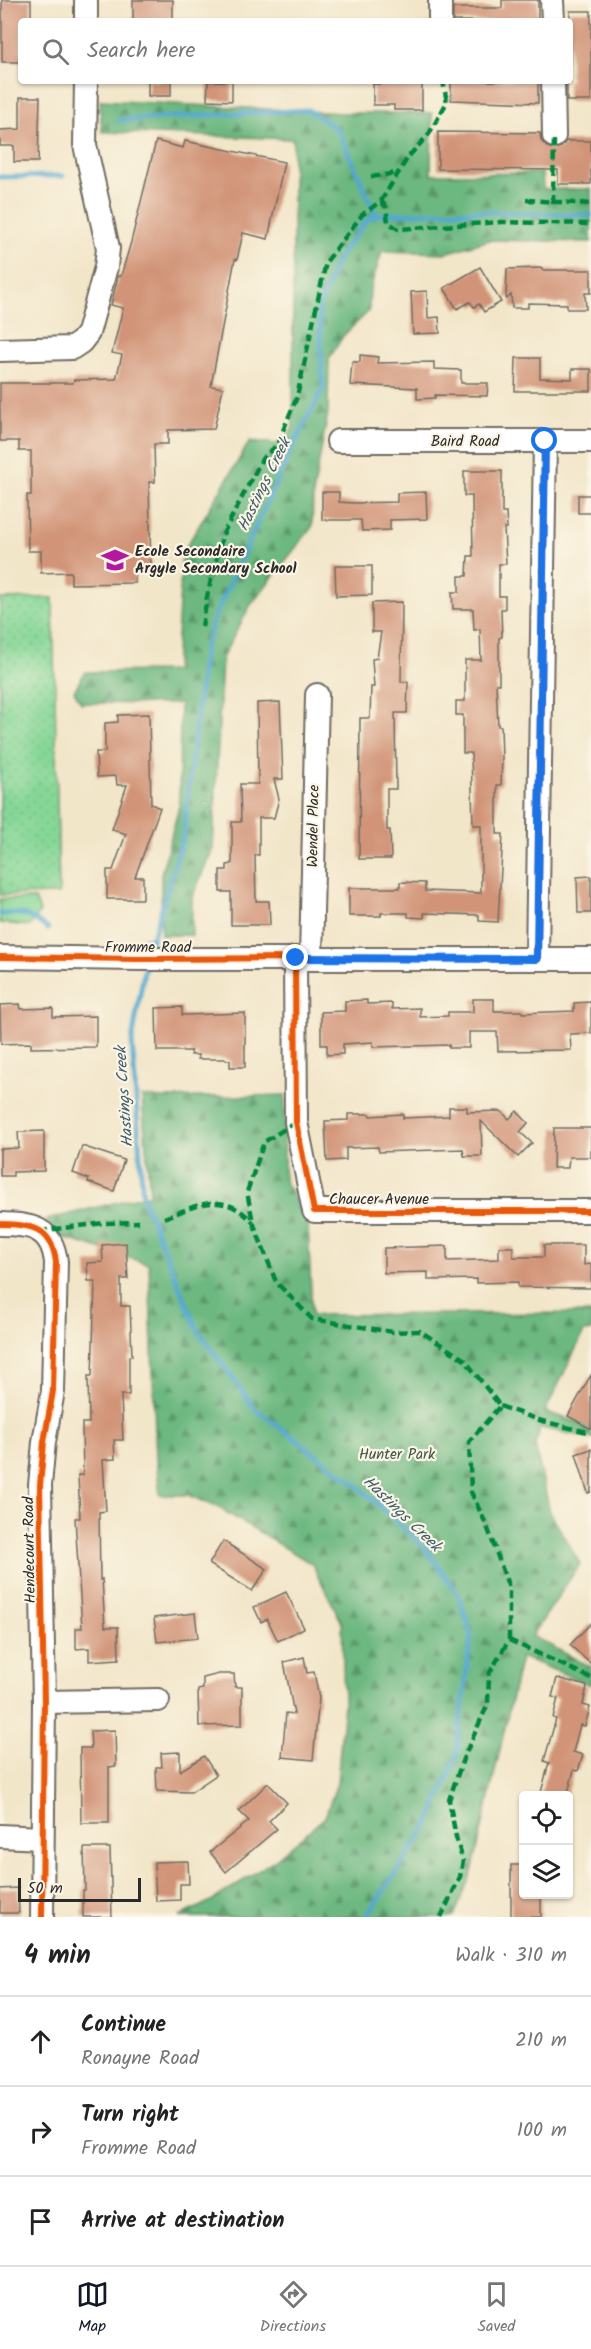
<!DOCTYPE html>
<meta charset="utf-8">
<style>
:root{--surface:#fff;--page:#f2f2f2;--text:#222;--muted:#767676;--line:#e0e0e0;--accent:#111827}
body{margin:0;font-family:Kalam,sans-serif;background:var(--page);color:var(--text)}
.controls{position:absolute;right:18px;bottom:18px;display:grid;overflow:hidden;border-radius:6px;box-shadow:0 2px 4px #0004}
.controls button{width:54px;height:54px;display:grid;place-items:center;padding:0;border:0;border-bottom:2px solid var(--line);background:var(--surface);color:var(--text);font:30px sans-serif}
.scale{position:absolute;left:18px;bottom:15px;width:123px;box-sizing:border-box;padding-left:6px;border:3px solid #2b2b2b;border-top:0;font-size:16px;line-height:21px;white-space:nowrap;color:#2b2b2b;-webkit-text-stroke:4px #fcf5e5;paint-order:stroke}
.stop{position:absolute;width:18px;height:18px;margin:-14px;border:4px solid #1a73e8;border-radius:50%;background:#fff}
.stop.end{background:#1a73e8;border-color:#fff;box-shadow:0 2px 6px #0008}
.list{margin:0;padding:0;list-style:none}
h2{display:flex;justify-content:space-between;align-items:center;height:78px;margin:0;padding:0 24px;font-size:26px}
h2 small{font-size:20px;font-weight:400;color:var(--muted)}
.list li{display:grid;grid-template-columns:39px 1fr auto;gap:18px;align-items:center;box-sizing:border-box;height:90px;padding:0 24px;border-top:2px solid var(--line)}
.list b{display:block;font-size:22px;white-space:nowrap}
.list p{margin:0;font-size:20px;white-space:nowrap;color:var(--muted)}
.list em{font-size:20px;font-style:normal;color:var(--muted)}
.icon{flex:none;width:33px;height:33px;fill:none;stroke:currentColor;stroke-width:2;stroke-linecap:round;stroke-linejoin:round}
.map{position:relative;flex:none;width:591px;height:1917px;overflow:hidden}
.search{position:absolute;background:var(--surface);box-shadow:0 2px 4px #0004;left:18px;right:18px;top:18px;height:66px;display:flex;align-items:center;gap:15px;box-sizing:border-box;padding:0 21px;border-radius:6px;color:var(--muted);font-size:22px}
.sheet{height:348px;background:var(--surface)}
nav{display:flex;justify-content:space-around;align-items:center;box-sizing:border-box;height:84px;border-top:2px solid var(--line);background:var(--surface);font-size:16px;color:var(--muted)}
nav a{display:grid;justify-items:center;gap:3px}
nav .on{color:var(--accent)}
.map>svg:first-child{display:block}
.grass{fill:#86d797;stroke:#588161;stroke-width:1.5}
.forest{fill:url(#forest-firs);stroke:#4c7256;stroke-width:1.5}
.park{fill:url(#park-dots);stroke:#588161;stroke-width:1.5}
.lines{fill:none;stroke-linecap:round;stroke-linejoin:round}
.stream{stroke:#52a8ce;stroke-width:5}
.building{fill:#d19478}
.minor-casing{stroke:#716c62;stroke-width:26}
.minor{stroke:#fff;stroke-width:22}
.quiet{stroke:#00873e;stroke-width:4.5;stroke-dasharray:9 4.5;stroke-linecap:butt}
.cycleway-casing{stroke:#fcf5e5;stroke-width:10}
.cycleway{stroke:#e8590c;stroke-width:6}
.route{stroke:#1a73e8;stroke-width:8}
.labels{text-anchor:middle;stroke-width:4.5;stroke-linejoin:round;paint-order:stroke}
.street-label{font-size:15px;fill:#2b2b2b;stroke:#fcf5e5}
.poi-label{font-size:15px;font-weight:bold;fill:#2b2b2b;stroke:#fcf5e5;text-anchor:start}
.park-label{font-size:15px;fill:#425646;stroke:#fcf5e5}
.water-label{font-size:16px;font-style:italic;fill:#3b5d6c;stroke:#fcf5e5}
</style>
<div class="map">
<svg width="591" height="1917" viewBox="0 0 591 1917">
<defs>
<pattern id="forest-firs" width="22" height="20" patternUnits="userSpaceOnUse" patternTransform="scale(1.5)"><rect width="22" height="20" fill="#6cb880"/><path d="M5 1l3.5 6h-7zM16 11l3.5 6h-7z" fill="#599669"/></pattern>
<pattern id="park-dots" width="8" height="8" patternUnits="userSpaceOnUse" patternTransform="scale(1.5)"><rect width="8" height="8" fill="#86d797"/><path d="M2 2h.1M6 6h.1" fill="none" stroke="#74b982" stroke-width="1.8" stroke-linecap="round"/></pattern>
</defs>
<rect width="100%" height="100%" fill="#fcf5e5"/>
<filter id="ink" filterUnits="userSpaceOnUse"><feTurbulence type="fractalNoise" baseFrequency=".0167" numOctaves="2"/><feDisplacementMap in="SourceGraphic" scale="12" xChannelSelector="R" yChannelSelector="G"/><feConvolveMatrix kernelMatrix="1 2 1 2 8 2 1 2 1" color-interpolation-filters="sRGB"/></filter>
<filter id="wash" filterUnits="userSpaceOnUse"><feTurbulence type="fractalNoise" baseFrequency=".008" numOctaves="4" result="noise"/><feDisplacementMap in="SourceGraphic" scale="24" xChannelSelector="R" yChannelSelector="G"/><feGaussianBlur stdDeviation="1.35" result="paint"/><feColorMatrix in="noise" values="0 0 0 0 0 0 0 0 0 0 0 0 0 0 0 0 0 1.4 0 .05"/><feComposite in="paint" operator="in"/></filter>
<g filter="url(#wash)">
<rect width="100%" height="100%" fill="#f2e6c9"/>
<path class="grass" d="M0,899H35L40,912L30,926L0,923Z"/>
<g class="forest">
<path d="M100,100L344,113H432L431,174L542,173L543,189H591V242L489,240L446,253L382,251L370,290L369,311L343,336L329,359L328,413L313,494L312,527L250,606L222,658L213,848L192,898V935H161V874L179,807L180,704L81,703L74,691L85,672L175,671L182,554L250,441L284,445L293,427V139L102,132Z"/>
<path d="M285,1095L284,1180L308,1223L312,1315L591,1313V1331L584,1332L545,1412L591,1426V1438L540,1428L535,1445L550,1512L580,1564L532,1636L591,1667V1685L521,1657L472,1872L454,1917H179L215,1899L276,1859L325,1817L337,1783L344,1703L342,1623L312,1564L216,1506L188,1495H160L156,1459L149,1264L58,1236L46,1220L150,1194L142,1097L163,1098Z"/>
</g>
<path class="park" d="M53,598L59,894L0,895V599Z"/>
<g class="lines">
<g class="stream">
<path d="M119,120L308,110L338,130L376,215"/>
<path d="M0,177L63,176"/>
<path d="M0,914C23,912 29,914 48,929"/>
<path d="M140,940L152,938"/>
<path d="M148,953L183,838L204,650L216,613L292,448L323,389L319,307L338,258L367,220L376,215L460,211L591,215"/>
<path d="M145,965L132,1041L143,1199L197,1329L255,1409L358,1486L426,1549L459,1596L471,1635L456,1758L428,1825L366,1917"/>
</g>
</g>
<g id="blocks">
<g class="building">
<path d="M2,0H31V21H21V62H2Z"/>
<rect x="133" y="0" width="40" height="21"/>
<path d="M502,0H538V21H453V8H502Z"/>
<path d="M570,11H591V101H567V81H570Z"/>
<rect x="148" y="81" width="23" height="15"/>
<path d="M208,81H232V101L207,100Z"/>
<path d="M380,81H422V110H394V105H373V84H380Z"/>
<path d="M451,81H538V103L451,100Z"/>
<path d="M20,97H40L38,162H14V146H0V130L20,129Z"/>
<path d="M438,132L540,133L541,141L547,147L554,149L561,147L566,141H591V184H558V170L438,169Z"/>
<path d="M156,141L183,148L185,141L284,162L268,239L243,233L237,260L235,259L211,386L223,388L214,429L168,430V444H154L155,482H149L151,572H135V583L71,584V572L41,573V551H28L27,495H31V451H19V441H0V383H73L74,380L116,379L122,355L112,353L123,308L111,305L118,276H121L131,242Z"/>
<path d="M480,267L501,302L484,312L479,304L474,307L470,302L457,309L444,288Z"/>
<path d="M542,268V270H591V293H585L586,309H567V304L528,303V308H512L511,295L506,299L507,269Z"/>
<path d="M427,291L428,318L439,317L440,333L413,334L411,292Z"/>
<path d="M360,355L378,357L377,363L434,362V369L461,370V383H488L487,396L435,395V398L417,399V388L350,385L352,362H360Z"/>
<path d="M516,358H540V378L572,379V369H591V391H515Z"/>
<path d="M464,471H502V513H506L507,528H504L506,564H499V596H505V609H501L502,637L499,638V684H496L498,726H501L502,758L501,785H497V834H503L498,922L479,921V915L424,913V918L408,917V913H381V916H349V888H400V882L425,883V891L481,893V825H473L471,753H463V715H456V701H465V660H481L480,629L474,630L473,609H453L452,592H459V576H467L468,556H473L472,496H464Z"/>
<path d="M322,492H339V502L353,503L397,502V493L426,492L427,519L390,520V530L362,531L361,520H322Z"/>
<rect x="578" y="495" width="13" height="18"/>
<path d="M335,566H372V595L336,596Z"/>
<path d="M402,602L401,682H408L407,713H395L396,789H387V830H390L391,859H359L360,718H370L371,687H374L372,659L377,658L381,632H372V603Z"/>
<path d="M280,702L283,779H274L279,799L274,818H259V855H255L256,901H269L270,925H231V892H220V870H227V865L232,864V822H241L240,784H258L257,703Z"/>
<path d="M149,714L151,804L160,808L135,877H143V899H107V870H113L126,834L112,829L127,785H117L116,776L97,777L96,752H105V723L118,722V715Z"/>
<path d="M591,876V913H578L577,877Z"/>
<path d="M473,999H494V1011H522V1013L574,1011V1003L591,1002V1033L570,1034L571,1050L498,1051L497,1032H469V1048H449V1045L373,1047V1042L343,1044V1054L327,1055V1045H321V1012L345,1011V1001L367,1000V1004L392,1003V1009L420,1008V1017L448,1016V1012H473Z"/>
<path d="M20,1004L21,1009L53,1008V1017L96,1016V1047L31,1048V1043L1,1044L0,1005Z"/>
<path d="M182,1007V1015L245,1013V1067H230V1060H226V1059H198V1055H191V1051H157L156,1008Z"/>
<path d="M449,1107H467V1112L501,1111L509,1119L517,1111L528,1123L520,1132L532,1143L518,1157L481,1121L482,1156H464L463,1149L379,1152L378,1147L346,1148V1160L327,1161L325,1121L348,1120V1114H370V1116L403,1114V1118L449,1116Z"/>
<path d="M554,1128H591V1157H569L568,1168H553Z"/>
<path d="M44,1131V1171L13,1172V1176H0V1149L19,1148L18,1132Z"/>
<path d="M82,1146L124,1160L114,1191L88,1182L89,1179L73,1173Z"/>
<path d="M126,1243L128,1279H121V1306H130L132,1356H129V1395H121L123,1440H114L115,1459L103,1460L106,1511L99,1512L100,1580L102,1579L105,1627H118L119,1659L89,1661V1648L76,1649V1628H82L75,1518H80L78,1475H83L82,1423H89L88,1376H92L95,1281H88L87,1263L103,1262L102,1245Z"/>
<path d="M544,1245H584V1265L591,1264V1288L518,1287V1282L476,1283V1279L428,1280V1272L384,1273V1248L447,1246V1261L475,1260L499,1259V1247H513V1257H544Z"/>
<path d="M591,1375V1429L568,1416Z"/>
<path d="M591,1449V1492L588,1493L576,1454Z"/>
<path d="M223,1541L267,1569L252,1591L209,1564Z"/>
<path d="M286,1592L304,1628L278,1641L267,1619L261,1622L254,1607Z"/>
<path d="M195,1613L198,1638L157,1642L154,1618Z"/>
<path d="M591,1623V1664L570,1645Z"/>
<path d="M304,1657L307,1673L314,1672L319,1698L313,1760L282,1757L286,1713L294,1714L284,1662Z"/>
<path d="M219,1674H234L235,1687H242V1725L199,1726L198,1690L203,1689V1678Z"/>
<path d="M557,1678L587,1686L583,1705L590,1707L585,1726L580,1725L573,1752L583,1755L578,1771L574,1770L567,1796H540L549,1763L544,1761L556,1719L553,1718L558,1698L552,1697Z"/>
<path d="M115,1730L116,1766L109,1767V1823H81L80,1748H91L90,1731Z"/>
<path d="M180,1752V1771L204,1756L216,1775L191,1792L157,1791L156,1767H162L161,1753Z"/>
<path d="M268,1783L287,1803L269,1821L277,1829L226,1872L210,1852L249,1821L239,1811Z"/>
<path d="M84,1848H110L112,1917H83V1890H85Z"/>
<path d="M188,1861L189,1884H180V1900L156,1901L154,1862Z"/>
<path d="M511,1865H524V1894H541V1917H511Z"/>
<path d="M18,1888L19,1913H0V1889Z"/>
</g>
</g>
</g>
<g filter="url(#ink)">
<use href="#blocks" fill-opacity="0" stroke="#716c62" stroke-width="1.5"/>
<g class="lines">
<defs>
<g id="minor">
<path d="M552,0L553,21"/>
<path d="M86,21V0"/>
<path d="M440,21V0"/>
<path d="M553,81L554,136"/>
<path d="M0,350L72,348L81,342L88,333L106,267L108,248L85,145L86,81"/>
<path d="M338,441H591"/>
<path d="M0,957L138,959H591"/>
<path d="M295,958L296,1122L314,1211H591"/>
<path d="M311,958L317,695"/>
<path d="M537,959L545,441"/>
<path d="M0,1224C32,1224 52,1228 56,1262L53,1391L44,1442L40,1485L44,1702L42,1917"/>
<path d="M44,1702L158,1700"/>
<path d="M0,1836L42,1838"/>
</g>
</defs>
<use href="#minor" class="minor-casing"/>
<use href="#minor" class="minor"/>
<g class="quiet">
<path d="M371,177L397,173"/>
<path d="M526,200L591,204"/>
<path d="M381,201L386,207L388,222L398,229L501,222L591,224"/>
<path d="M553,203L554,136"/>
<path d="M202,627L208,592L223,534L262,459L277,445L297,397L326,262L362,215L381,201L408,157L429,134L447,102L443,81"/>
<path d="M296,1122L264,1142L247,1192L253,1222L276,1282L312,1319L393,1332L420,1331L465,1360L500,1406L469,1442L471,1492L487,1526L509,1588V1640L489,1674L488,1704L463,1759L449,1800L456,1837L463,1861L460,1877L441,1917"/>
<path d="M164,1218C199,1205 222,1190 253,1222"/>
<path d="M39,1231L104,1223L139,1222"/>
<path d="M500,1406L542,1421L591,1433"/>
<path d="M509,1640L591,1678"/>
</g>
<defs>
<g id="cycleway">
<path d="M0,957L138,959L295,958L296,1122L314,1211H591"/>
<path d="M537,959L545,441"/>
<path d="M0,1224C32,1224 52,1228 56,1262L53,1391L44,1442L40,1485L44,1702L42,1917"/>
</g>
</defs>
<use href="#cycleway" class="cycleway-casing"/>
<use href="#cycleway" class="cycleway"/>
</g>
</g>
<g class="lines" filter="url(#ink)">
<path class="route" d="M296,958L537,959L545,441"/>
</g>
<defs>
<symbol id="school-bare" viewBox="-9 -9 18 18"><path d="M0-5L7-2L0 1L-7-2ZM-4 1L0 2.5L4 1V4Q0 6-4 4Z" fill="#b5179e" stroke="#fcf5e5" stroke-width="2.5" paint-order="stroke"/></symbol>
</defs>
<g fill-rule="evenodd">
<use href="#school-bare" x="96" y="541" width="38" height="38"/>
</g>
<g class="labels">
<g class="street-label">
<text x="465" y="446">Baird Road</text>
<text transform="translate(313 826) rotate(-89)" y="5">Wendel Place</text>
<text x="148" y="952">Fromme Road</text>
<text x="379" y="1204">Chaucer Avenue</text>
<text transform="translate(29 1550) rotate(-91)" y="5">Hendecourt Road</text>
</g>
<g class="poi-label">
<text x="135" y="556">Ecole Secondaire<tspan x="135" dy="17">Argyle Secondary School</tspan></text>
</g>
<g class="park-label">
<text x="397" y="1459">Hunter Park</text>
</g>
<g class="water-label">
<text transform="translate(263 484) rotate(-64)" y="6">Hastings Creek</text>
<text transform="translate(123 1097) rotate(-94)" y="6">Hastings Creek</text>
<text transform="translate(403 1513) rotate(44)" y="6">Hastings Creek</text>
</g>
</g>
</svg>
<div class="controls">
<button><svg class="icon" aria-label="locate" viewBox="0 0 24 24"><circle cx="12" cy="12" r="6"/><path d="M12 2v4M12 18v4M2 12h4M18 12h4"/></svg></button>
<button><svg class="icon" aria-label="layers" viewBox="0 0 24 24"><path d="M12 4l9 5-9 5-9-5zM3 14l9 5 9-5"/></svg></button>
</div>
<div class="scale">50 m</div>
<div class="stop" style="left:545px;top:441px"></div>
<div class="stop end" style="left:296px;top:958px"></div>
<div class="search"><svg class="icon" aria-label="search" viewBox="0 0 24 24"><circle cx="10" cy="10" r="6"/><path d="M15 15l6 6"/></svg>Search here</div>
</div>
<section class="sheet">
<h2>4 min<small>Walk · 310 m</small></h2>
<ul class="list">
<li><svg class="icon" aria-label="ahead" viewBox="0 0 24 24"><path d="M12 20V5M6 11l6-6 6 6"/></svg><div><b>Continue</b><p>Ronayne Road</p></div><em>210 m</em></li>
<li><svg class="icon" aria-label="right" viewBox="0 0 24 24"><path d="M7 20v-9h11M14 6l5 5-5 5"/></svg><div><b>Turn right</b><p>Fromme Road</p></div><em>100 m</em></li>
<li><svg class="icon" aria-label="arrive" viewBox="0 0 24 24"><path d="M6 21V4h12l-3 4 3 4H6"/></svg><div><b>Arrive at destination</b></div></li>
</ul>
</section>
<nav>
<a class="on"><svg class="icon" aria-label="map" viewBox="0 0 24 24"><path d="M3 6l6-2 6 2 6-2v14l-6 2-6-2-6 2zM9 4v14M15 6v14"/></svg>Map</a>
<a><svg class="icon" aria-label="directions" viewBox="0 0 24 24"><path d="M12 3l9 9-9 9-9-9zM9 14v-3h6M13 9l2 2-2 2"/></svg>Directions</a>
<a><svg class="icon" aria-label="saved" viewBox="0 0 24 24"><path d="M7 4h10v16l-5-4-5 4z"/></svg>Saved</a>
</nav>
